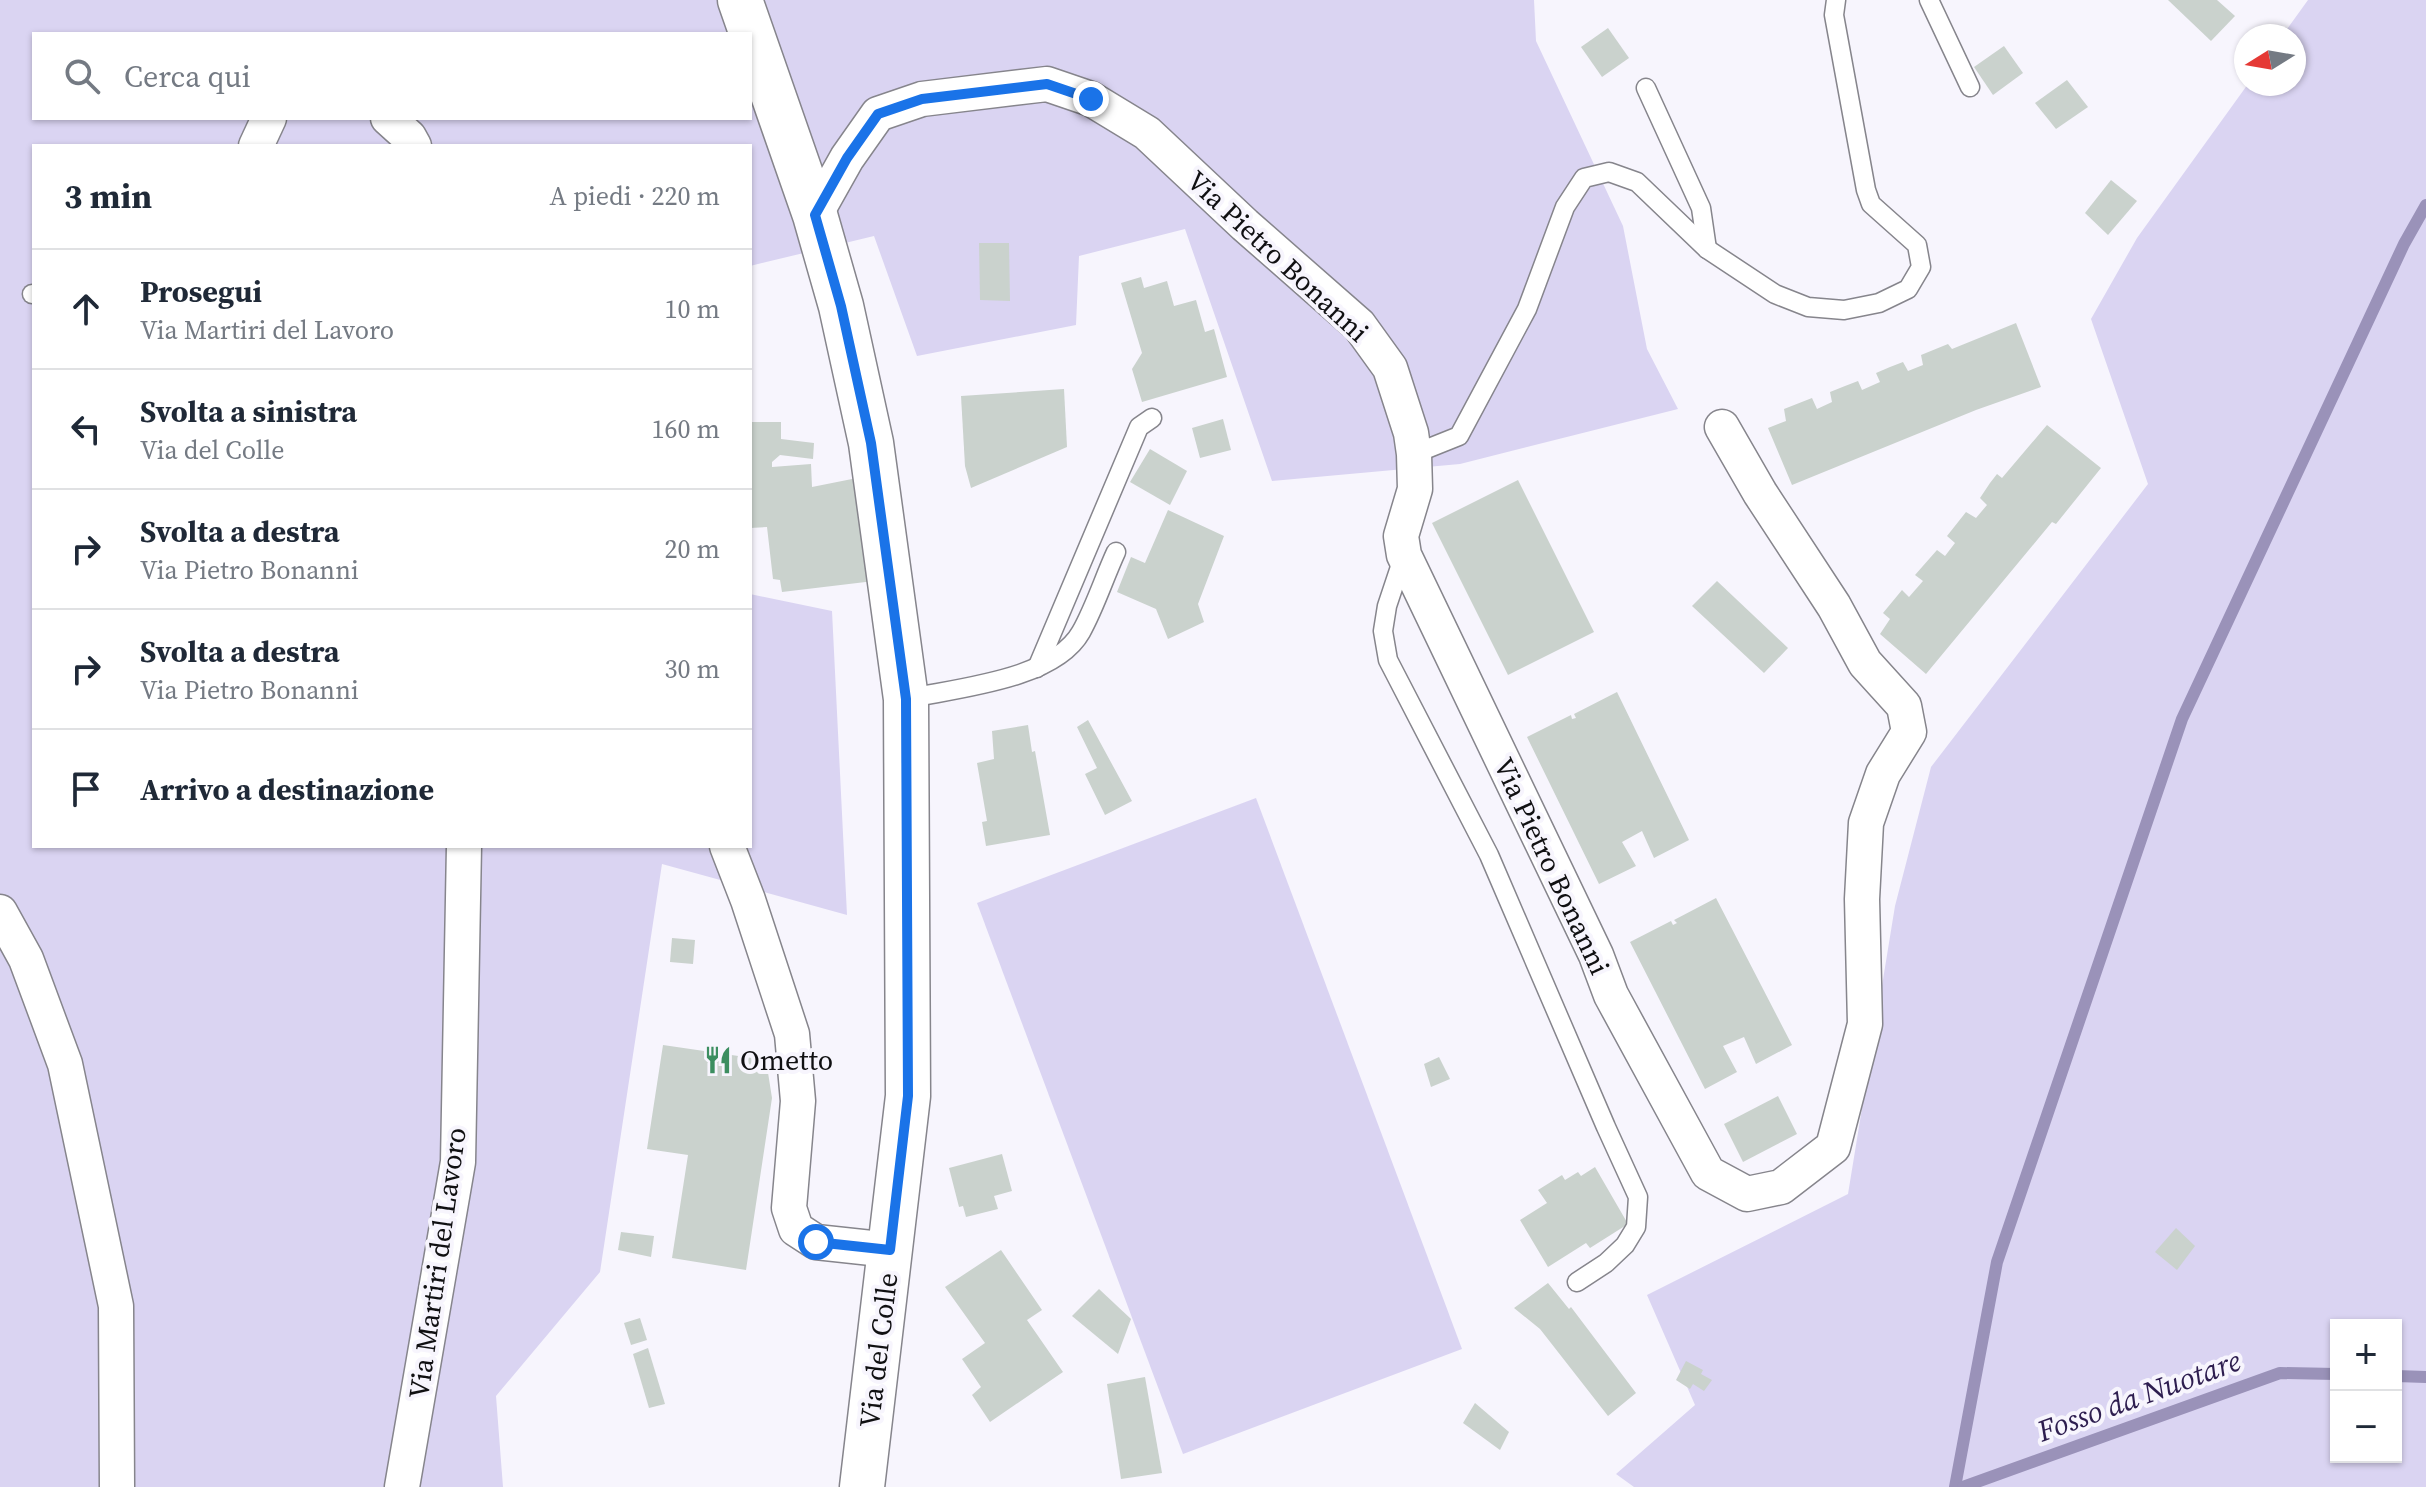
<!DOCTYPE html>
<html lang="it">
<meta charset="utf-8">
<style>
:root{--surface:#fff;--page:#f2f2f3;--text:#1f2937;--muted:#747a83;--line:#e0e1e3}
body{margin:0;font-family:"Source Serif 4",serif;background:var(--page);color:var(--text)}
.controls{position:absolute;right:24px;bottom:24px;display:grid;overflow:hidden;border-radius:0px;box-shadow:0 2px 6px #0004}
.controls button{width:72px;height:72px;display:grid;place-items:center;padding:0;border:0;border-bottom:2px solid var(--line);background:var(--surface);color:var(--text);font:40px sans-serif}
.compass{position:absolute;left:2234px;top:24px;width:72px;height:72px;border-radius:50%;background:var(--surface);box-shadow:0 2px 6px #0004;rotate:259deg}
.stop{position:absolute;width:24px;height:24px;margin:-18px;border:6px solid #1a73e8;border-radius:50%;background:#fff}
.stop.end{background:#1a73e8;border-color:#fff;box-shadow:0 2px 8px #0008}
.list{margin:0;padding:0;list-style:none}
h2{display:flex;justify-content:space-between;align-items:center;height:104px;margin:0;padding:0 32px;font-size:34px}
h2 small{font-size:26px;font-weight:400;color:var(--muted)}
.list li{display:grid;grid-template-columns:52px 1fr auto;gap:24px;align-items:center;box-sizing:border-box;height:120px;padding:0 32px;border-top:2px solid var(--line)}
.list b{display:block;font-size:30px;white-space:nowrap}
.list p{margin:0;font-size:26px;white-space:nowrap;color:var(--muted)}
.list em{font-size:26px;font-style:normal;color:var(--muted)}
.icon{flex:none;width:44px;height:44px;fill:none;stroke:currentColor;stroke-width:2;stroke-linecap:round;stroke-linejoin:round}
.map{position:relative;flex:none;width:2426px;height:1487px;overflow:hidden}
.search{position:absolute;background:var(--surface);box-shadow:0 2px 6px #0004;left:32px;top:32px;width:720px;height:88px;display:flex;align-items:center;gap:20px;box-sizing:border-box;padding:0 28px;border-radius:0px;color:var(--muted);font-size:30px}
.panel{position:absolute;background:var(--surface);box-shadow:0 2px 6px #0004;left:32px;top:144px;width:720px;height:704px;border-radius:0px}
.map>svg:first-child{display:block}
.green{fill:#dad4f2;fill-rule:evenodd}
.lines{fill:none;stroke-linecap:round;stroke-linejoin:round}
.stream{stroke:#9a92b9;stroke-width:12}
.building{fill:#cad2cd}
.lane-casing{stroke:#86858c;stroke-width:21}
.street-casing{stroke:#86858c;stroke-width:37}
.secondary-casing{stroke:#86858c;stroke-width:47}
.lane{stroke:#fff;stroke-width:18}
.street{stroke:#fff;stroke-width:34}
.secondary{stroke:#fff;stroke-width:44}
.route{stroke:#1a73e8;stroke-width:10}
.labels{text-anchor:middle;stroke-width:8;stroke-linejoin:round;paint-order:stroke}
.street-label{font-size:28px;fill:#101012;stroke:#f7f5fd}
.poi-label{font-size:28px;fill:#101012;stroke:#f7f5fd;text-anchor:start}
.water-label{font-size:30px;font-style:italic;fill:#2d1d4f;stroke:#f7f5fd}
</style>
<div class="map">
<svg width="2426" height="1487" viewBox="0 0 2426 1487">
<rect width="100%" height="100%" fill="#f7f5fd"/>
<g class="green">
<path d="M0,0H1534L1536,41L1623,226L1647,349L1678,409L1460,464L1272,481L1185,229L1079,256L1076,325L917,356L874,236L750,266V146H34V846H750V594L832,611L847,915L662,864L600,1272L496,1396L503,1487H0ZM34,34H750V118H34Z"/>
<path d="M2308,0H2426V1487H1634L1616,1474L1695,1405L1647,1295L1848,1194L1895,906L1931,767L2148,484L2091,319L2137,238L2248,84H2294V36H2282ZM2336,1325H2396V1457H2336Z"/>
<path d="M1256,798L1462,1349L1183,1454L977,903Z"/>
</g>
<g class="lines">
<g class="stream">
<path d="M2396,1376L2426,1377"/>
<path d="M1955,1487L1997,1262L2182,719L2404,244L2426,205"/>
<path d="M1963,1487L2280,1373L2336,1374"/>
</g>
</g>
<g class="building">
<path d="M2168,0H2217L2235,16L2211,41Z"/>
<path d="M1608,28L1629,58L1602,77L1581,47Z"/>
<path d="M2004,46L2023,73L1993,95L1974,67Z"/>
<path d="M2067,80L2088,107L2056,129L2035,103Z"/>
<path d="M2111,180L2137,201L2108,235L2085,213Z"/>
<path d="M979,243H1009L1010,301L980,300Z"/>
<path d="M1141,277L1144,288L1167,281L1174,306L1196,300L1205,332L1214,329L1227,377L1142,402L1132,369L1142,353L1121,283Z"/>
<path d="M2016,323L2041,387L1976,410L1792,485L1768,428L1786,421L1784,409L1812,398L1817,409L1832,402L1830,392L1845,386L1858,381L1862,390L1880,382L1876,373L1890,367L1903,362L1908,371L1923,365L1921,355L1948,344L1952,349Z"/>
<path d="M1064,389L1067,447L971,488L965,466L961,396Z"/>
<path d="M1223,419L1231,450L1200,458L1192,428Z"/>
<path d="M750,422H781V439L814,443L813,459L780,455L772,462V467L811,464L812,487L857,478L874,581L782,592L780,580L773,579L767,527L750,528Z"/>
<path d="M2047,425L2101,468L2056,524L2052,522L1926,674L1880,634L1890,619L1883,613L1902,590L1909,597L1923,581L1915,575L1937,550L1945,556L1955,543L1947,536L1966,512L1976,518L1987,505L1980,498L1990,483L1997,474L2002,478Z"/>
<path d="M1150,449L1187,471L1170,505L1130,482Z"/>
<path d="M1518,480L1594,632L1508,675L1432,523Z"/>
<path d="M1168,510L1224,536L1198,604L1204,622L1168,639L1156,609L1117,592L1131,557L1145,563Z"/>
<path d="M1717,581L1788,648L1764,673L1692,606Z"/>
<path d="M1617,692L1689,840L1654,858L1642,831L1622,842L1636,866L1599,884L1527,737L1571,715L1572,719L1576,718L1574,714Z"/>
<path d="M1088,720L1132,801L1105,815L1085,774L1097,768L1077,727Z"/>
<path d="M1028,725L1032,752L1035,751L1050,835L986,846L982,822L987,821L977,763L994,759L992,731Z"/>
<path d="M1716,898L1792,1045L1756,1064L1744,1037L1723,1046L1737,1072L1705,1089L1630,942L1671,921L1673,925L1677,923L1674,920Z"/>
<path d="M672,938L695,940L693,964L670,962Z"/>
<path d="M663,1045L766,1060L772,1098L746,1270L672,1258L688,1155L647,1149Z"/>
<path d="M1439,1057L1450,1079L1431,1087L1424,1064Z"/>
<path d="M1778,1096L1797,1134L1743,1162L1724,1124Z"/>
<path d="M1002,1154L1012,1191L994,1196L998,1209L966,1217L963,1206L959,1207L949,1168Z"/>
<path d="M1595,1167L1628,1224L1590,1248L1586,1243L1548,1267L1520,1220L1547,1203L1538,1190L1562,1175L1565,1180L1578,1172L1581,1176Z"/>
<path d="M2176,1228L2195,1246L2177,1270L2155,1252Z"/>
<path d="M621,1232L654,1236L651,1257L618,1250Z"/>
<path d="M1001,1250L1042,1310L1027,1320L1063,1372L990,1422L972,1395L981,1387L962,1359L985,1343L945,1287Z"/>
<path d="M1548,1283L1569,1309L1571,1307L1636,1393L1608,1416L1540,1329L1514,1308Z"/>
<path d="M1099,1289L1131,1319L1118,1354L1072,1316Z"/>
<path d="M640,1318L647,1340L631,1345L624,1323Z"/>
<path d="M648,1348L665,1404L649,1408L633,1354Z"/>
<path d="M1686,1361L1703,1370L1701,1374L1712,1380L1704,1391L1693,1384L1690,1389L1676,1380Z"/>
<path d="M1145,1377L1162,1473L1121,1479L1107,1384Z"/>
<path d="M1475,1403L1509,1432L1500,1450L1463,1423Z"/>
</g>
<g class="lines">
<defs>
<g id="lane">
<path d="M1929,0L1970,87"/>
<path d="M1646,88L1701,208L1707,249"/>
<path d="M32,294H34"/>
<path d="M1414,454L1459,436L1527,309L1565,207L1584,178L1609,172L1637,182L1707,249L1775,294L1808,307L1844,310L1879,303L1908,289L1921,267L1917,245L1871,204L1866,190L1834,15L1836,0"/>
<path d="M1404,555L1387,606L1383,631L1388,660L1489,855L1606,1127L1638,1197L1636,1227L1625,1245L1606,1263L1577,1282"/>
<path d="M1037,668L1139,427L1152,418"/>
<path d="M906,699C956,688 1054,680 1081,632C1095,607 1104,578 1116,552"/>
</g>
<g id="street">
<path d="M388,118L409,137L414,146"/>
<path d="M256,146L269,118"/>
<path d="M815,215L847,158L878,114L922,99L1047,84L1091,99L1147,133L1245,225L1359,325L1390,368L1411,433L1414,454L1415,489L1401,536L1404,555L1596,955L1611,995L1708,1173L1747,1194L1781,1187L1833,1147L1865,1024L1862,899L1866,823L1883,774L1909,732L1904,706L1865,663L1834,606L1760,493L1722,427"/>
<path d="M727,846L748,900L792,1034L798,1101L789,1208L796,1229L816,1242L890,1250"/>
<path d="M0,912L26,959L65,1064L116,1306L117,1487"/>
<path d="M402,1487L458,1162L464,846"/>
</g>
<path id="secondary" d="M740,0L815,215L841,306L871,443L906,699L908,1096L862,1487"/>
</defs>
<use href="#lane" class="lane-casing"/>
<use href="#street" class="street-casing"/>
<use href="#secondary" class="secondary-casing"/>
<use href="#lane" class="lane"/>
<use href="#street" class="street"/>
<use href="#secondary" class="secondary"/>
</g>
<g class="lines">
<path class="route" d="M816,1242L890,1250L908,1096L906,699L871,443L841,306L815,215L847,158L878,114L922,99L1047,84L1091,99"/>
</g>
<defs>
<symbol id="restaurant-bare" viewBox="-9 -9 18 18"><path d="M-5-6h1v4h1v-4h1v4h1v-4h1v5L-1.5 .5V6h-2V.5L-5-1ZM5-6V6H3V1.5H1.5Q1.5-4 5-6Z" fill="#3c8e60" stroke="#f7f5fd" stroke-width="2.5" paint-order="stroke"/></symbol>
</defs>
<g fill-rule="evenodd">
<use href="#restaurant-bare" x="698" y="1040" width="40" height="40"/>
</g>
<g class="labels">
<g class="street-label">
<text transform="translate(1278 256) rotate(43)" y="10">Via Pietro Bonanni</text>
<text transform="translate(1552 866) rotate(65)" y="10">Via Pietro Bonanni</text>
<text transform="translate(437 1263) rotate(-82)" y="10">Via Martiri del Lavoro</text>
<text transform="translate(878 1350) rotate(-83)" y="10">Via del Colle</text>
</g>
<g class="poi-label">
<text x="740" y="1070">Ometto</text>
</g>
<g class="water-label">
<text transform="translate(2139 1396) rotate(-20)" y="10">Fosso da Nuotare</text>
</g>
</g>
</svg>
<div class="controls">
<button>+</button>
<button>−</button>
</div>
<svg class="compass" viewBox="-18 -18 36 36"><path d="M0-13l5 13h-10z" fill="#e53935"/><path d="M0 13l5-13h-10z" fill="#747a83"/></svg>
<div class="stop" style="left:816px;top:1242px"></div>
<div class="stop end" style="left:1091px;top:99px"></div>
<div class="search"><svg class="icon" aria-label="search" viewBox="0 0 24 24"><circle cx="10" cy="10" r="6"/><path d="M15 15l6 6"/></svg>Cerca qui</div>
<section class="panel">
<h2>3 min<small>A piedi · 220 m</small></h2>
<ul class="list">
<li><svg class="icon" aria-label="ahead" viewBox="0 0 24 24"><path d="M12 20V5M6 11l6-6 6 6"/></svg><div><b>Prosegui</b><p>Via Martiri del Lavoro</p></div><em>10 m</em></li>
<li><svg class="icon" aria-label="left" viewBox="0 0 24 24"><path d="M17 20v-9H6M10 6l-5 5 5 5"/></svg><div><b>Svolta a sinistra</b><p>Via del Colle</p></div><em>160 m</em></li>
<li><svg class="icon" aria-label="right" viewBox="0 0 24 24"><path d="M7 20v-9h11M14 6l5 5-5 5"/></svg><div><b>Svolta a destra</b><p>Via Pietro Bonanni</p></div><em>20 m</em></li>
<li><svg class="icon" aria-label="right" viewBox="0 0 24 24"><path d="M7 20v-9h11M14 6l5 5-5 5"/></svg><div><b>Svolta a destra</b><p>Via Pietro Bonanni</p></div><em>30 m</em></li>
<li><svg class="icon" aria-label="arrive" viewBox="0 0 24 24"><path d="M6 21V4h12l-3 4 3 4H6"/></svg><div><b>Arrivo a destinazione</b></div></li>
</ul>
</section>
</div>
